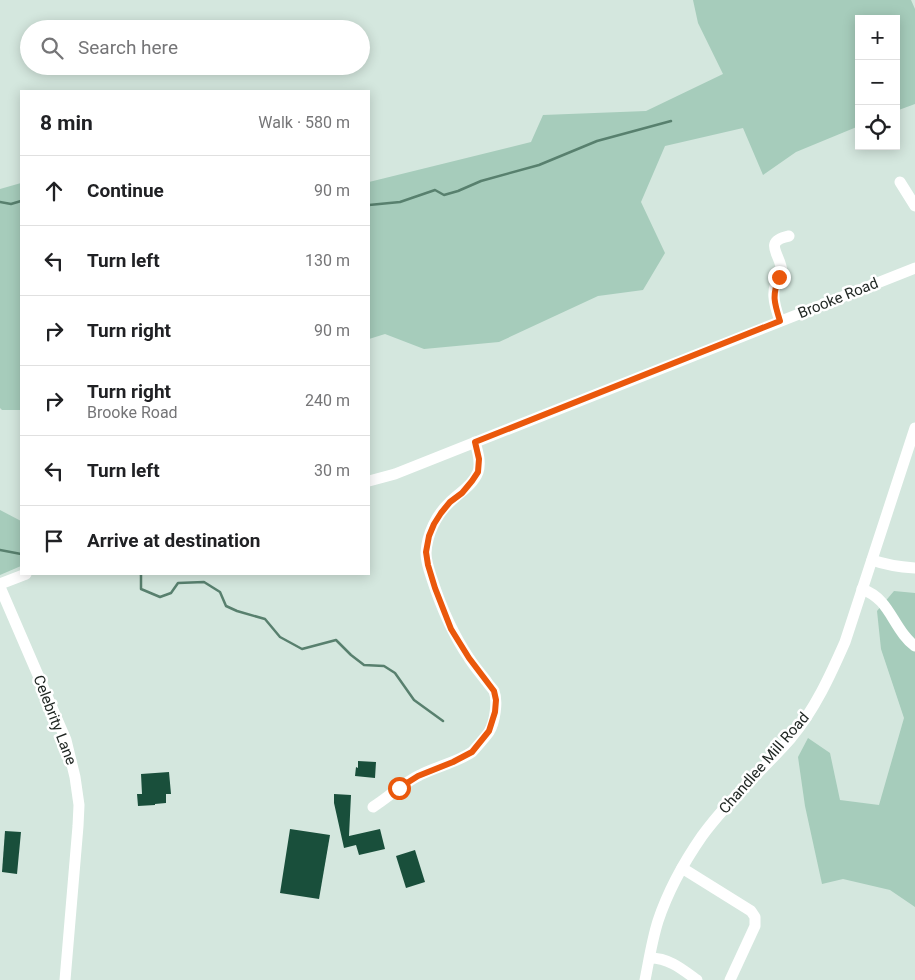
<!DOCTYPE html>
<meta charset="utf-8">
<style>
:root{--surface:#fff;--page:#f2f2f2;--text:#202124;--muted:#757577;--line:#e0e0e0}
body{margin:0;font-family:Roboto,sans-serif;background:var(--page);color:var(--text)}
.controls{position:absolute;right:15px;top:15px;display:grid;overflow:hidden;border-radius:0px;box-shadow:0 2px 12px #0003}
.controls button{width:45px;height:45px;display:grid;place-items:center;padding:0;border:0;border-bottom:1px solid var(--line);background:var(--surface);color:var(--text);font:25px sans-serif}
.stop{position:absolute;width:15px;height:15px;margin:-11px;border:4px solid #ea580c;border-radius:50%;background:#fff}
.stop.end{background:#ea580c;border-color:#fff;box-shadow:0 1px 5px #0008}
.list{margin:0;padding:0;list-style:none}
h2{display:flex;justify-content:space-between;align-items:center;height:65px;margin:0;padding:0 20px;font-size:21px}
h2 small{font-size:16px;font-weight:400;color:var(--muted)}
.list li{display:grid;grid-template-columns:32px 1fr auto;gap:15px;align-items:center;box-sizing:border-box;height:70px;padding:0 20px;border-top:1px solid var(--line)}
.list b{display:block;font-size:19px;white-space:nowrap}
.list p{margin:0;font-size:16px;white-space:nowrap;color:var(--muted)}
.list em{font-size:16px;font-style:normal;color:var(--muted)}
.icon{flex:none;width:28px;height:28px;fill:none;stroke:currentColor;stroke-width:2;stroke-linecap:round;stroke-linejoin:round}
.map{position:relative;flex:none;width:915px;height:980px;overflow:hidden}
.search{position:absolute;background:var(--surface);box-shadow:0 2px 12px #0003;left:20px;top:20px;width:350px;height:55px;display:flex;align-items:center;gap:12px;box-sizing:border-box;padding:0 18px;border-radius:28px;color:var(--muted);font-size:19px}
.panel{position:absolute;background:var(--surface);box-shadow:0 2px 12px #0003;left:20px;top:90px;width:350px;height:485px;border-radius:0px}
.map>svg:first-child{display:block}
.green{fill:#a6ccbb}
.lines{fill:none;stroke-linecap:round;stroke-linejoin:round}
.stream{stroke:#58806e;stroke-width:2.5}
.building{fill:#194f3b}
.minor{stroke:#fff;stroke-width:11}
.route{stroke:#ea580c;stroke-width:6}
.labels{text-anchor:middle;stroke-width:5;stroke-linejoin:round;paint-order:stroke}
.street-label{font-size:15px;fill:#1e2521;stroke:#fff}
</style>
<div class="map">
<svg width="915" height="980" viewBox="0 0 915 980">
<rect width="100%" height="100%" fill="#d4e7de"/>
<g class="green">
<path d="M693,0H911L915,9V104L896,111V19H859V126L796,152L763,175L743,128L665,146L641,202L665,253L643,290L598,296L499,342L424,349L385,334L369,339V182L531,142L543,115L646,111L723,74L698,23Z"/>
<path d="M21,183V410H2L0,408V189Z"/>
<path d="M0,510L21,521V566L0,575Z"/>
<path d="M894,591L915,593V907L890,890L843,879L822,884L805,806L798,757L808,738L830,753L840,800L879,805L904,718L881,649L877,611Z"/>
</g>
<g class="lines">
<g class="stream">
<path d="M0,202L11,204L21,201"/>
<path d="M369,205L400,202L435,190L444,195L458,191L481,181L539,165L597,141L671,121"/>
<path d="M0,550L21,554"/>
<path d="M140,574H141V589L160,597L171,593L178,583L204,582L220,592L226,606L237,611L265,619L280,637L302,649L336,640L351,655L364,665L384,666L395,673L414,700L443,721"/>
</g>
</g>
<g class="building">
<path d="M358,761L376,762L375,778L355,776L356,767L358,768Z"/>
<path d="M169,772L171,794H166V803L155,804V805L138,806L137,794H142L141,774Z"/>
<path d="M334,794L351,795L349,836L380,829L385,849L359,855L356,845L344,848L334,803Z"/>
<path d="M290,829L330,835L319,899L280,893Z"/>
<path d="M5,831L21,832L17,874L2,872Z"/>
<path d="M415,850L425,882L406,888L396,856Z"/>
</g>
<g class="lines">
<g class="minor">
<path d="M900,182L915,206"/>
<path d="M780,321C774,304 769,288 782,273C782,255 761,242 789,236"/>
<path d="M369,481L395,474L915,268"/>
<path d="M872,560C886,565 900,567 915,568"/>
<path d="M0,584L26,574"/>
<path d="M0,587L66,740L75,777L79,805L78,826L65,980"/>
<path d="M862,589C886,598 890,617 904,635C907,639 911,643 915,646"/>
<path d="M373,807C389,797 403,783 420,775C435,767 458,762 472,752C475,749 487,735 489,732C495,722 498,701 494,691C492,688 489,685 487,682C481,674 474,666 469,658C452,633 441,607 432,579C429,570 426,562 426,553C427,534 436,515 450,502C459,493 473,485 478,472C481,463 478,452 475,442"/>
<path d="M682,868L751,911L755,917V926L730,980"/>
<path d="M650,958C669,958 682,969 697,980"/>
<path d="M645,980C649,960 652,940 658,921C668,891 684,862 702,836C728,800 762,771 791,738C815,709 830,676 845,642L915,428"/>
</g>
</g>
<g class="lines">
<path class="route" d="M399,788L418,776L453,762L472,752L489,731L495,712L496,700L494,691L469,658L451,629L435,588L428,565L426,552L429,536L434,524L441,513L450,502L462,493L472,481L478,472L479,459L475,442L780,321C774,302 772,296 779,277"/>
</g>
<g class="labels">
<g class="street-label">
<text transform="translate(838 298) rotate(-22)" y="5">Brooke Road</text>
<text transform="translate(55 720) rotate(69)" y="5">Celebrity Lane</text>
<text transform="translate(764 763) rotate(-49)" y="5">Chandlee Mill Road</text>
</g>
</g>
</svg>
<div class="controls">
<button>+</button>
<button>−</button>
<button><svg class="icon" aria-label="locate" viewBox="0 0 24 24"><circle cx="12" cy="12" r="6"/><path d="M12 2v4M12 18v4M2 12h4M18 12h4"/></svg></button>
</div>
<div class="stop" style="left:399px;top:788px"></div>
<div class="stop end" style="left:779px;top:277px"></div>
<div class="search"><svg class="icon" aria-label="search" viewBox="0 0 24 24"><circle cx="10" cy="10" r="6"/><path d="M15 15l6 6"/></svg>Search here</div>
<section class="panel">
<h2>8 min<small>Walk · 580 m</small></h2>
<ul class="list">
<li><svg class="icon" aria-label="ahead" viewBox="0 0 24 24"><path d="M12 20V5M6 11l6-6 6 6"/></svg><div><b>Continue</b></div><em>90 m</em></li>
<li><svg class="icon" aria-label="left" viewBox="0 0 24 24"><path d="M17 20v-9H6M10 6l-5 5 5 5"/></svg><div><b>Turn left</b></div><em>130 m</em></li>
<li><svg class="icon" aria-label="right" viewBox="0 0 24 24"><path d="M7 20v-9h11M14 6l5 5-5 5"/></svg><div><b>Turn right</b></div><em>90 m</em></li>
<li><svg class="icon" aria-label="right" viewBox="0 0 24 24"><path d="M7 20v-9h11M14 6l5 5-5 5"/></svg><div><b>Turn right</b><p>Brooke Road</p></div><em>240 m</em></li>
<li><svg class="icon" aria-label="left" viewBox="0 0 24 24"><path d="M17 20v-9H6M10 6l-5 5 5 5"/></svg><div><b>Turn left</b></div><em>30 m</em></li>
<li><svg class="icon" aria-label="arrive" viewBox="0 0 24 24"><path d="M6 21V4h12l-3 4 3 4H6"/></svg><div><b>Arrive at destination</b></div></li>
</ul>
</section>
</div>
